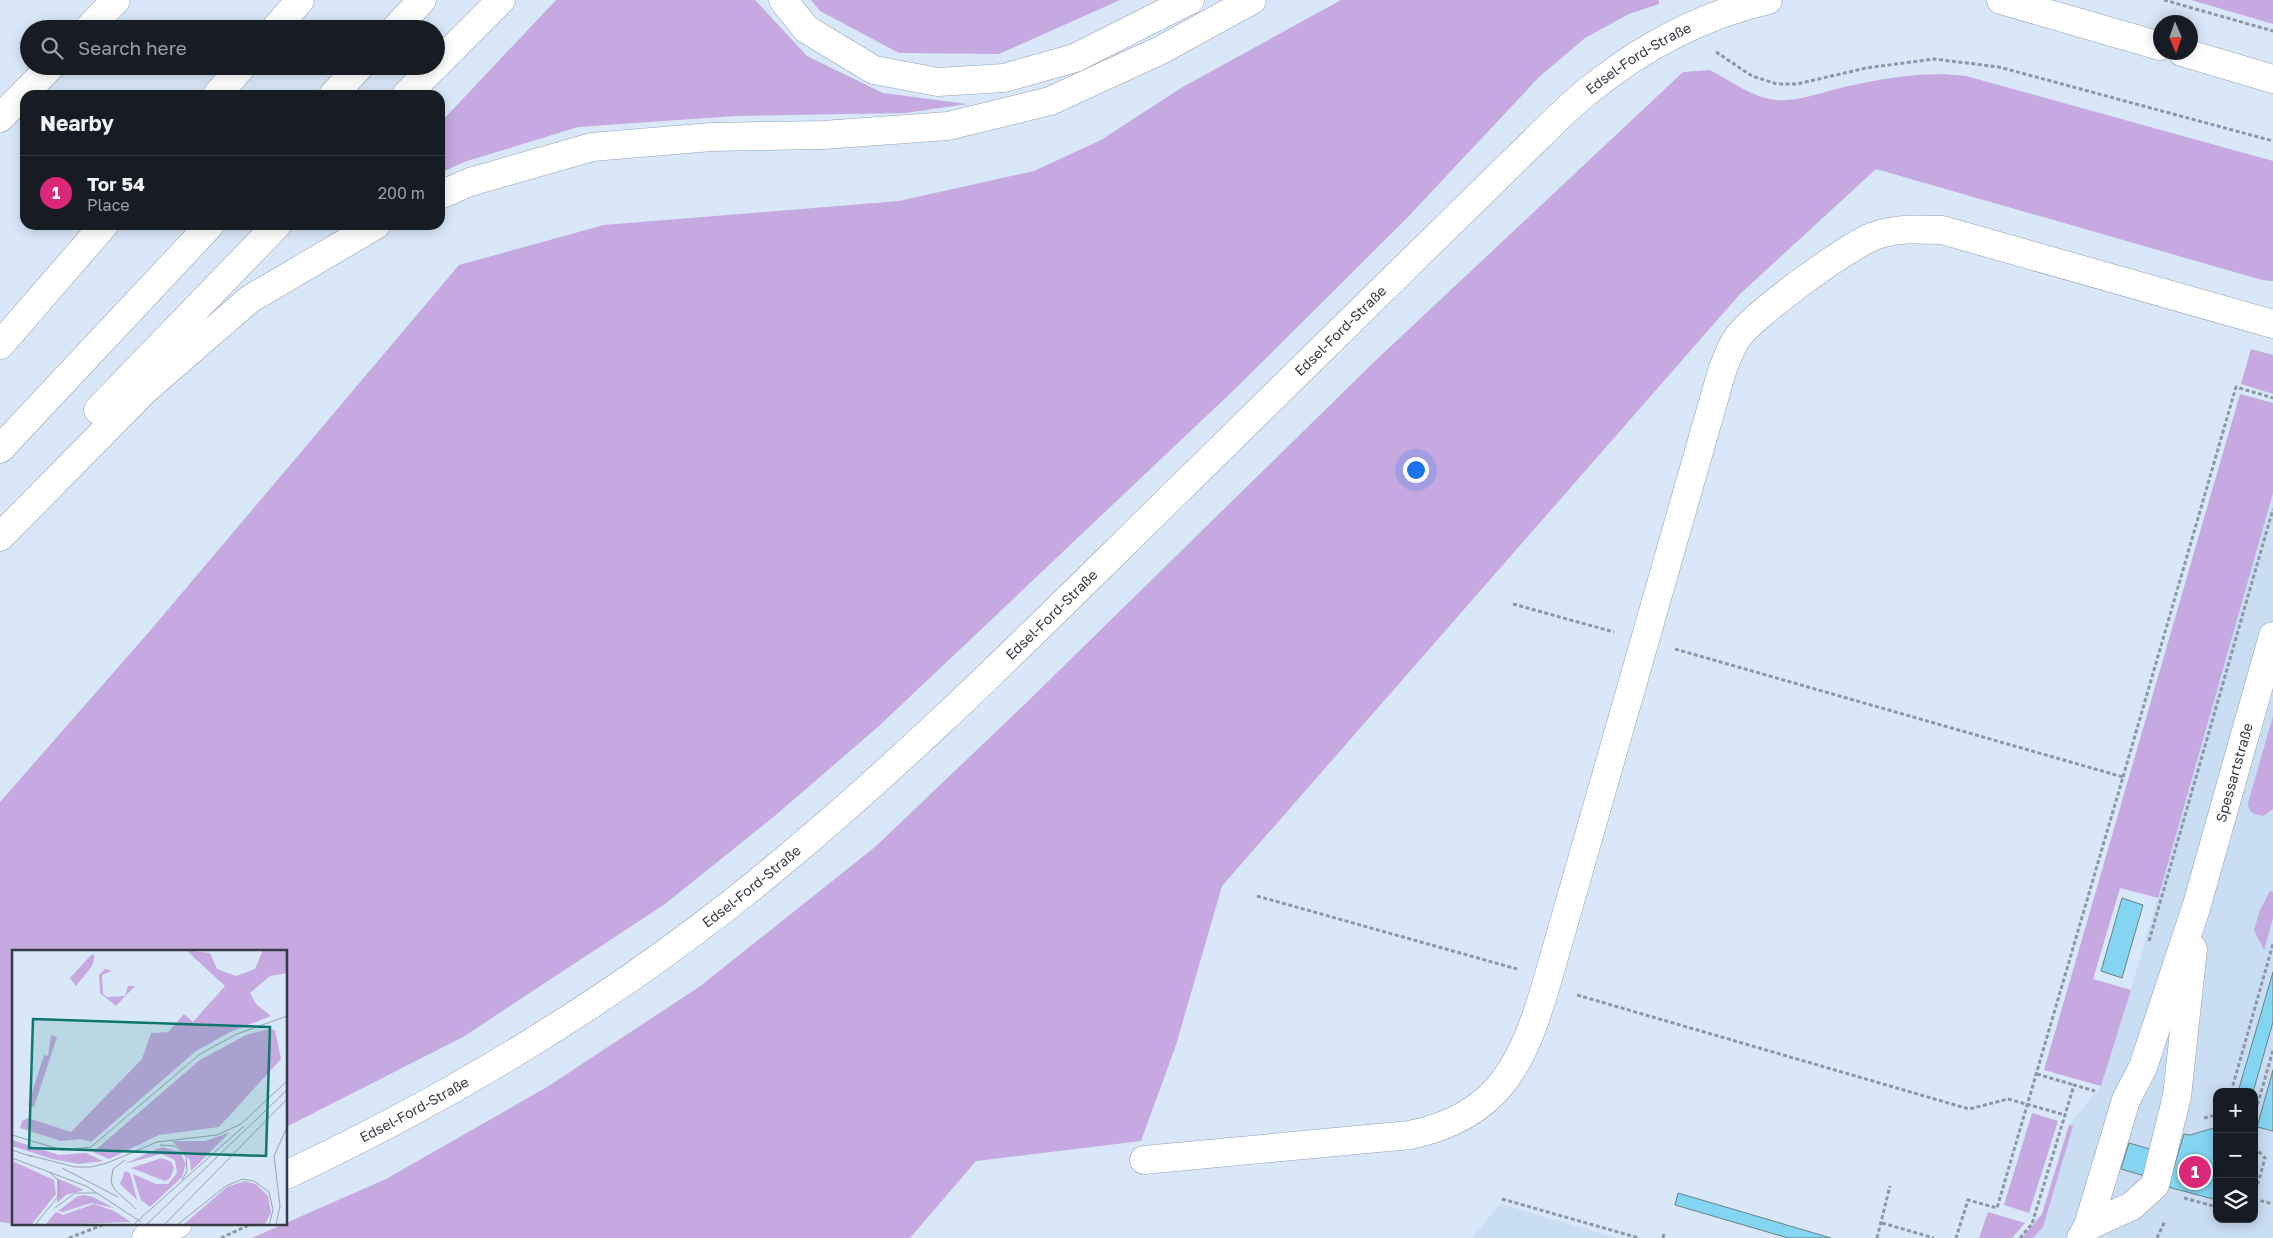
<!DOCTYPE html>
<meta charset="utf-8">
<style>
:root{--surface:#171b24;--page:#20242c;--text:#f1f3f6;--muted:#9ea1a6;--line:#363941;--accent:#db2777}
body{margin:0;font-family:"Golos Text",sans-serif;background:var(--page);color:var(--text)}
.controls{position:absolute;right:15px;bottom:15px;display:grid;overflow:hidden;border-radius:10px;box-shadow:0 2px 12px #0003}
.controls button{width:45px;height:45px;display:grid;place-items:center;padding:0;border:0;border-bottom:1px solid var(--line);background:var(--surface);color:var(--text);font:25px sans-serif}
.compass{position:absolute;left:2153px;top:15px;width:45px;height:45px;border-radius:50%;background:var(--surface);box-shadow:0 2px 12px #0003;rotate:178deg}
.you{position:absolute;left:1415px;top:469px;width:18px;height:18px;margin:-12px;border:4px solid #fff;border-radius:50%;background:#1a73e8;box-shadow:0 0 0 8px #1a73e833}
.badge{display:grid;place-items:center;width:32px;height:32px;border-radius:50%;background:var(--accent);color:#fff;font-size:16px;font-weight:700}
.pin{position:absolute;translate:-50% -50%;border:2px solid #fff;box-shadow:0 1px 5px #0006}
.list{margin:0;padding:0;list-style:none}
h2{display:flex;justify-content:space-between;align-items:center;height:65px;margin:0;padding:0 20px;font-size:21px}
h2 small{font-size:16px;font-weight:400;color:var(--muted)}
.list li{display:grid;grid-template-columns:32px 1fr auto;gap:15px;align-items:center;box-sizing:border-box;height:75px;padding:0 20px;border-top:1px solid var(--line)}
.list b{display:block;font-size:19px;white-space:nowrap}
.list p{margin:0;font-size:16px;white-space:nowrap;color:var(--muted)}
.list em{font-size:16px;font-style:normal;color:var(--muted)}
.icon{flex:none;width:28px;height:28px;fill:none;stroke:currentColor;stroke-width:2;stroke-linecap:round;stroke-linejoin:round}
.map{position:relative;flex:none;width:2273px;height:1238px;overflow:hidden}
.search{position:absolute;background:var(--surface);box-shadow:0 2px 12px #0003;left:20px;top:20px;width:425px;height:55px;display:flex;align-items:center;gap:12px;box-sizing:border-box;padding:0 18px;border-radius:28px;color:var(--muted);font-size:19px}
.panel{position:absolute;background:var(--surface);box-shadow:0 2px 12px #0003;left:20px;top:90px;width:425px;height:140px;border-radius:15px}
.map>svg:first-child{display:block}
.built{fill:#c9ddf3;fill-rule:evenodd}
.green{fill:#c5a9e0}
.building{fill:#83d5f2;stroke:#6a8088}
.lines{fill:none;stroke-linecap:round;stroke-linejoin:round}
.minor-casing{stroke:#91a0af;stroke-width:29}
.highway-casing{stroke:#91a0af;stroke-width:29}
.path{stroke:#8d97a4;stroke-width:3;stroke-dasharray:4 2.5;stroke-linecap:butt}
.minor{stroke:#fff;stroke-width:28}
.highway{stroke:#fff;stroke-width:28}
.labels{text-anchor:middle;stroke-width:4;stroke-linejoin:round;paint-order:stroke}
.street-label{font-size:14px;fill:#363c43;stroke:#fff}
.inset-road{fill:none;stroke:#98a3b0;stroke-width:1}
.view{fill:#0f766e;fill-opacity:0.15;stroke:#0f766e;stroke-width:2.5}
.inset-edge{fill:none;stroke:#363c43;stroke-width:2.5}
</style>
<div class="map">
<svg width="2273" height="1238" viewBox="0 0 2273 1238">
<rect width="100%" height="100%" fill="#d9e8f9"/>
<g class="built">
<path d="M2273,493V1238H2022L2042,1214L2069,1125L2101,1086L2131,990ZM2217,1092H2254V1219H2217Z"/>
<path d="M1500,1204L1617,1238H1472Z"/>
</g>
<g class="green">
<path d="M556,0H755L807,56L883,93L967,104L906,113L736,116L578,127L464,162L440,173V123Z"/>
<path d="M811,0H1120L999,54L899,53L820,11Z"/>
<path d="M1341,0H1659V4L1629,14L1585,38L1539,77L1406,219L1237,387L879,726L777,814L665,904L463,1037L286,1127V952H14V1224L0,1222V802L149,632L459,265L604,225L899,201L1034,171L1101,140L1181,88Z"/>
<path d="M2191,0H2273V24Z"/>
<path d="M1710,70C1731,81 1753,98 1776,100C1798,102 1823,92 1844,87C1887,78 1923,71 1966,76L2273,161V281L2262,280L1876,169L1740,294L1222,886L1176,1045L1141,1141L976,1161L910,1238H252L386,1179L547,1087L699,987L875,847L1026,703L1374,362L1683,72Z"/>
<path d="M2251,349L2273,355V394L2241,384Z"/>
<path d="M2240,394L2273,403V493L2158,898L2120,888L2093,979L2131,990L2101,1086L2044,1070Z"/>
<path d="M2273,716V809L2263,816C2254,814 2248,813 2248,803Z"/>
<path d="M2270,891L2273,892V918L2264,950L2254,930L2260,910Z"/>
<path d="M2032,1113L2058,1121L2029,1213L2004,1205Z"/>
<path d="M2069,1125L2073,1126L2043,1227L2033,1238H2022L2042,1214Z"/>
<path d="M1988,1212L2025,1223L2012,1238H1979Z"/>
</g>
<g class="building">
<path d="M2122,898L2143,905L2122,978L2101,971Z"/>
<path d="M2273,972V1022L2253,1092H2238Z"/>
<path d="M2273,1070V1131L2257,1127Z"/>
<path d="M2217,1127V1200L2168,1187L2184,1134L2190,1135Z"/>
<path d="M2129,1143L2153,1150L2145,1176L2121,1169Z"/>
<path d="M1678,1193L1831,1238H1788L1675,1205Z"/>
</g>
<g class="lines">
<defs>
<g id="minor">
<path d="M2001,0L2160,46"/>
<path d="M88,29L116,0"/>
<path d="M2182,52L2273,79"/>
<path d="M0,118L51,66"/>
<path d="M1144,1160L1410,1135C1500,1116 1523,1063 1547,982L1722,371C1726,361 1730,349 1736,340C1749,317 1848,246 1874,236C1896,228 1918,229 1942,230L2273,324"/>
<path id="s1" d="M286,1175C454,1096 614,999 758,882C896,770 1021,645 1148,520C1270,400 1393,279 1516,159C1540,136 1563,111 1588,91C1641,48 1702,15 1768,0"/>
<path d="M2088,1226L2132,1206L2155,1185L2177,1096L2193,949"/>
<path d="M146,1238L178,1224"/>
<path id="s2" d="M2081,1238L2088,1226L2126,1100L2143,1067L2196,908L2273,636"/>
</g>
<g id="highway">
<path d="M783,0L806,29L874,70L938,82L1004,78L1075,58L1190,0"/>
<path d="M275,29L300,0"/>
<path d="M395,29L422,0"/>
<path d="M436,65L501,0"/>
<path d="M217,95L242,66"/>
<path d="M333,95L360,66"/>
<path d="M406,95L435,66"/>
<path d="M440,195L470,182L592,147L711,137L823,135L948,126L1050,101L1161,50L1252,0"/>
<path d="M0,345L104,225"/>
<path d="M98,410L277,225"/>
<path d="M0,449L210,225"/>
<path d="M0,537L145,390L250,299L376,225"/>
</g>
</defs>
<use href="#minor" class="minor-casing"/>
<use href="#highway" class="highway-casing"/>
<g class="path">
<path d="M2164,0L2273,31"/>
<path d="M1716,52L1752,76L1777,84H1797L1866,68L1934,59L1999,67L2273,141"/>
<path d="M1513,604L1614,632"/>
<path d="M1675,649L2123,777L1997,1208L1968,1200L1956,1238"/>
<path d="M2123,777L2236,387L2273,398"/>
<path d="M1257,896L1517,969"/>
<path d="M2149,941L2273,509"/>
<path d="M1577,995L1969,1109L2008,1099L2065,1115"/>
<path d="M2037,1074L2074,1085"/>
<path d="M2231,1092L2273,944"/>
<path d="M2254,1117L2273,1050"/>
<path d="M2204,1118L2217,1115"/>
<path d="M2254,1147L2265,1158L2254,1198"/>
<path d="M2184,1198L2217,1207"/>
<path d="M1502,1199L1639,1238"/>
<path d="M2254,1199L2273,1204"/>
<path d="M1882,1223L1934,1238"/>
<path d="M69,1238L105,1224"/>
<path d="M221,1238L251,1224"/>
<path d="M1663,1238L1664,1234"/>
<path d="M1877,1238L1890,1186"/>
<path d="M2020,1238L2032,1224L2074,1085L2095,1091"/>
<path d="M2157,1238L2165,1221"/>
</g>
<use href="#minor" class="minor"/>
<use href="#highway" class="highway"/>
</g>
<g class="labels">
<g class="street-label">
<text dy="5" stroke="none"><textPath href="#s1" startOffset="1764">Edsel-Ford-Straße</textPath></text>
<text dy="5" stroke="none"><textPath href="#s1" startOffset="1359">Edsel-Ford-Straße</textPath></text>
<text dy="5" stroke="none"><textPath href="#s1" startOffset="954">Edsel-Ford-Straße</textPath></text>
<text dy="5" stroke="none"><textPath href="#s2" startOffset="491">Spessartstraße</textPath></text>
<text dy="5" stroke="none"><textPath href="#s1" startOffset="549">Edsel-Ford-Straße</textPath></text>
<text dy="5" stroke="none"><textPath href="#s1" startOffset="144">Edsel-Ford-Straße</textPath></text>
</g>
</g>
<g transform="translate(12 950)">
<rect width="275" height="275" fill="#d9e8f9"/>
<path d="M174,0L198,3L205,19L224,26L243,19L251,0H275V23L258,26L238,43L244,54L259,66L218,82L184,101L79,192L69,189L49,191L8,178L10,171L16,168L59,182L130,109L139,83L156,82L172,64L181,72L213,36ZM80,4L83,6L80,16L64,36L58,28ZM93,19L100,21L90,25L91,44L95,47L113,46L116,36H123L104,56L88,43L87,25ZM257,79L263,80L269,109L207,177L147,185L97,209L81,202L188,110L234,85ZM39,85L45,87L22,157L16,155L32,105L36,106ZM218,182L179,221L178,210L160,191H194ZM0,190L47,205L74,203L91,211L67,214L40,209L0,196ZM150,197L168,202L174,214L170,227L138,257L129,250L121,224L144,234H156L165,223L163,210L149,204L112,214ZM150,208L159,212L162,218L158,228L153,231L119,218ZM0,211L42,230L44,244L19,275H0ZM113,221L118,223L125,250L108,234ZM45,228L72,240L54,245L45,253ZM233,231L244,234L256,246L259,262L253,275H171L215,237ZM73,245L81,247L102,258L79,253L51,262L46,261L66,246ZM82,254L102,261L119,272L33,275L44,262L51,265Z" fill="#c5a9e0"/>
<path class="inset-road" d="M0,185L50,200L79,197L188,104L225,84L275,66M148,195L163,196L174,206L175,221L170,230M0,200L21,207M16,205L63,217H79L95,213L145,192L205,185L229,174L275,131M0,208L74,236L129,272M113,210L101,219L99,232L103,240L124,259M50,218L106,247M43,258L63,243H84M23,275L48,244L46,230L37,222M121,275L232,176M134,275L275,140M152,275L275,149M165,275L214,236L231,229L242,231L257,242L261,260L257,275M264,275L268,256L262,206L275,177"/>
<path class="view" d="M21,69L258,77L254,206L17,198Z"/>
<rect width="275" height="275" class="inset-edge"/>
</g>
</svg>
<div class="controls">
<button>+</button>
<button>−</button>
<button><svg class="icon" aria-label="layers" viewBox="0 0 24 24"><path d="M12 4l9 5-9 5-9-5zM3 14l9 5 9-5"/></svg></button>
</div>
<svg class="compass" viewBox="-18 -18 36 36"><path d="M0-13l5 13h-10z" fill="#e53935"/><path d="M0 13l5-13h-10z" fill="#9ea1a6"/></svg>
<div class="you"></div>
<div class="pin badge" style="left:2195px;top:1172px">1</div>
<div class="search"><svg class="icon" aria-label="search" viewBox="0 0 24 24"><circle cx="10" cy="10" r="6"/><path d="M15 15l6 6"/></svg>Search here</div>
<section class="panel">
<h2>Nearby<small></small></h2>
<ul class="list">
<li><span class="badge">1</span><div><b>Tor 54</b><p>Place</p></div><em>200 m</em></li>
</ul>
</section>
</div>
